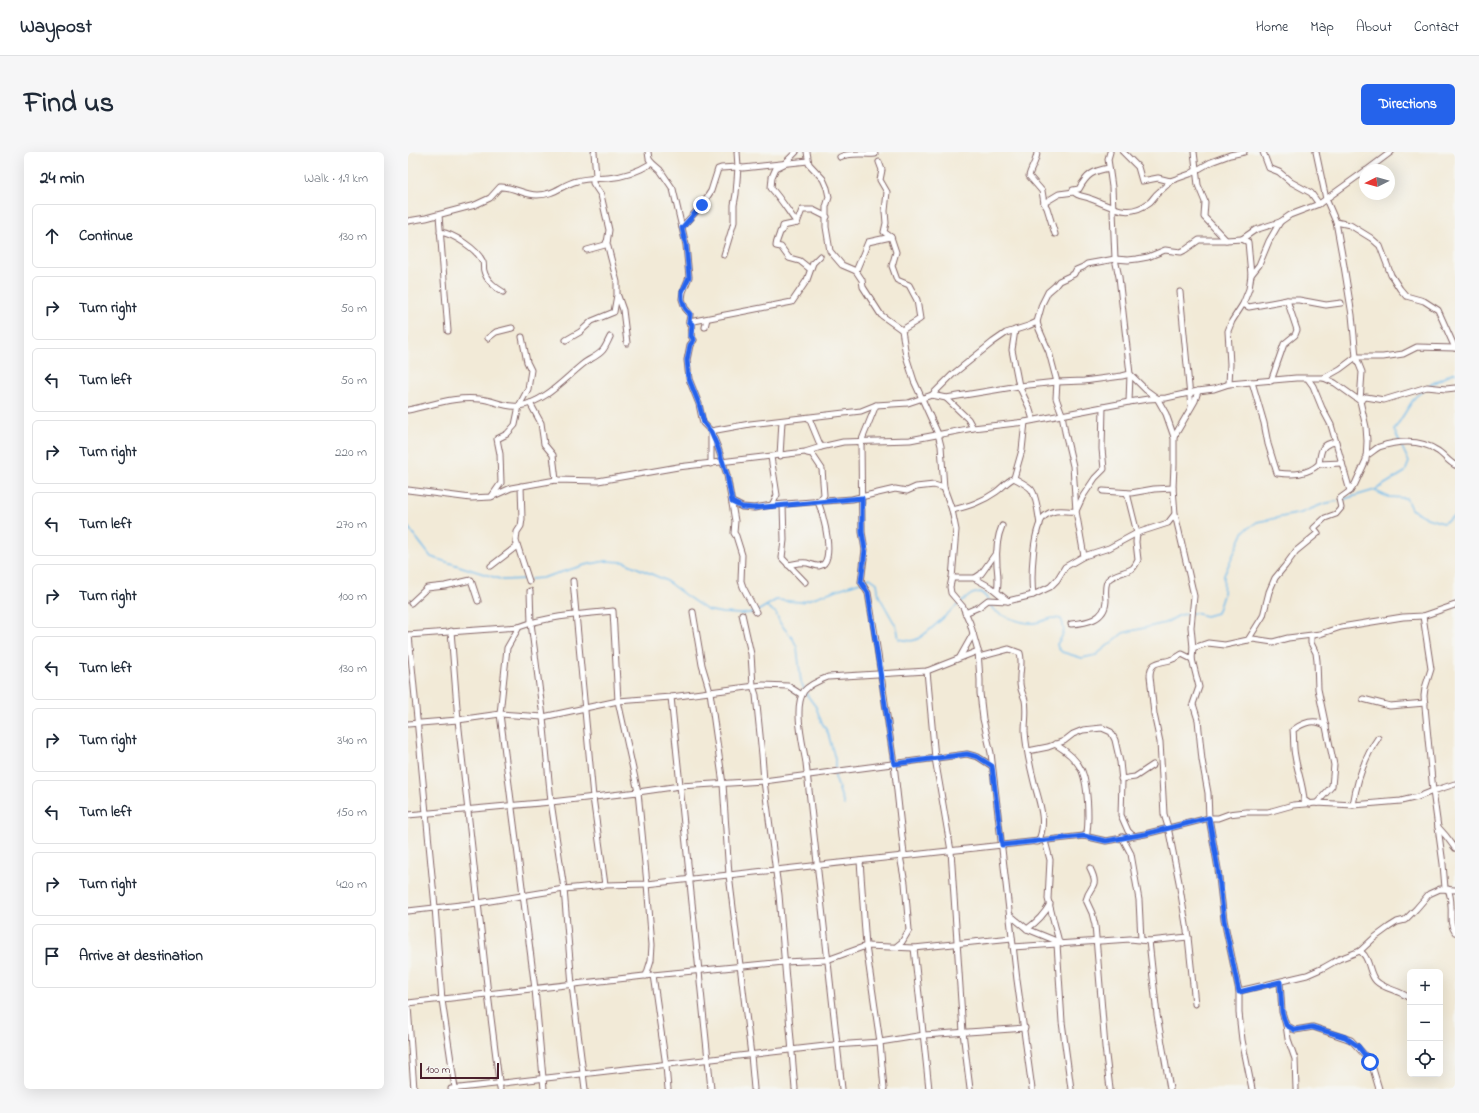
<!DOCTYPE html>
<meta charset="utf-8">
<style>
:root{--surface:#fff;--page:#f6f6f7;--text:#1f2937;--muted:#747a83;--line:#e0e1e3;--accent:#2563eb}
body{margin:0;font-family:"Indie Flower",sans-serif;background:var(--page);color:var(--text)}
.controls{position:absolute;right:12px;bottom:12px;display:grid;overflow:hidden;border-radius:6px;box-shadow:0 4px 16px #0002}
.controls button{width:36px;height:36px;display:grid;place-items:center;padding:0;border:0;border-bottom:1px solid var(--line);background:var(--surface);color:var(--text);font:20px sans-serif}
.compass{position:absolute;left:951px;top:12px;width:36px;height:36px;border-radius:50%;background:var(--surface);box-shadow:0 4px 16px #0002;rotate:264deg}
.scale{position:absolute;left:12px;bottom:10px;width:79px;box-sizing:border-box;padding-left:4px;border:2px solid #4a1f2b;border-top:0;font-size:11px;line-height:14px;white-space:nowrap;color:#4a1f2b;-webkit-text-stroke:3px #f6f6f2;paint-order:stroke}
.stop{position:absolute;width:12px;height:12px;margin:-9px;border:3px solid #2563eb;border-radius:50%;background:#fff}
.stop.end{background:#2563eb;border-color:#fff;box-shadow:0 1px 4px #0008}
.list{margin:0;padding:0;list-style:none}
h2{display:flex;justify-content:space-between;align-items:center;height:52px;margin:0;padding:0 16px;font-size:17px}
h2 small{font-size:13px;font-weight:400;color:var(--muted)}
.list li{display:grid;grid-template-columns:26px 1fr auto;gap:12px;align-items:center;box-sizing:border-box;height:64px;margin:0 8px 8px;padding:0 8px;border:1px solid var(--line);border-radius:6px}
.list b{display:block;font-size:15px;white-space:nowrap}
.list em{font-size:13px;font-style:normal;color:var(--muted)}
.icon{flex:none;width:22px;height:22px;fill:none;stroke:currentColor;stroke-width:2;stroke-linecap:round;stroke-linejoin:round}
.map{position:relative;flex:none;width:1047px;height:937px;overflow:hidden;border-radius:6px}
header{display:flex;align-items:center;gap:24px;box-sizing:border-box;height:56px;padding:0 20px;background:var(--surface);border-bottom:1px solid var(--line)}
header strong{font-size:19px}
nav{display:flex;gap:22px;margin-inline-start:auto;font-size:14px}
.intro{display:flex;align-items:center;justify-content:space-between;box-sizing:border-box;height:96px;padding:0 24px}
h1{margin:0;font-size:28px}
.button{padding:10px 18px;border-radius:6px;background:var(--accent);color:#fff;font-size:14px;font-weight:700}
main{display:flex;gap:24px;padding:0 24px}
aside{flex:1;background:var(--surface);border-radius:6px;box-shadow:0 4px 16px #0002}
.map>svg:first-child{display:block}
.lines{fill:none;stroke-linecap:round;stroke-linejoin:round}
.stream{stroke:#72bbeb;stroke-width:1.5}
.street-casing{stroke:#856667;stroke-width:7}
.street{stroke:#fff;stroke-width:5}
.route{stroke:#2563eb;stroke-width:5}
</style>
<header>
<strong>Waypost</strong>
<nav><a>Home</a><a>Map</a><a>About</a><a>Contact</a></nav>
</header>
<div class="intro"><h1>Find us</h1><a class="button">Directions</a></div>
<main>
<aside>
<h2>24 min<small>Walk · 1.9 km</small></h2>
<ul class="list">
<li><svg class="icon" aria-label="ahead" viewBox="0 0 24 24"><path d="M12 20V5M6 11l6-6 6 6"/></svg><div><b>Continue</b></div><em>130 m</em></li>
<li><svg class="icon" aria-label="right" viewBox="0 0 24 24"><path d="M7 20v-9h11M14 6l5 5-5 5"/></svg><div><b>Turn right</b></div><em>50 m</em></li>
<li><svg class="icon" aria-label="left" viewBox="0 0 24 24"><path d="M17 20v-9H6M10 6l-5 5 5 5"/></svg><div><b>Turn left</b></div><em>50 m</em></li>
<li><svg class="icon" aria-label="right" viewBox="0 0 24 24"><path d="M7 20v-9h11M14 6l5 5-5 5"/></svg><div><b>Turn right</b></div><em>220 m</em></li>
<li><svg class="icon" aria-label="left" viewBox="0 0 24 24"><path d="M17 20v-9H6M10 6l-5 5 5 5"/></svg><div><b>Turn left</b></div><em>270 m</em></li>
<li><svg class="icon" aria-label="right" viewBox="0 0 24 24"><path d="M7 20v-9h11M14 6l5 5-5 5"/></svg><div><b>Turn right</b></div><em>100 m</em></li>
<li><svg class="icon" aria-label="left" viewBox="0 0 24 24"><path d="M17 20v-9H6M10 6l-5 5 5 5"/></svg><div><b>Turn left</b></div><em>130 m</em></li>
<li><svg class="icon" aria-label="right" viewBox="0 0 24 24"><path d="M7 20v-9h11M14 6l5 5-5 5"/></svg><div><b>Turn right</b></div><em>340 m</em></li>
<li><svg class="icon" aria-label="left" viewBox="0 0 24 24"><path d="M17 20v-9H6M10 6l-5 5 5 5"/></svg><div><b>Turn left</b></div><em>150 m</em></li>
<li><svg class="icon" aria-label="right" viewBox="0 0 24 24"><path d="M7 20v-9h11M14 6l5 5-5 5"/></svg><div><b>Turn right</b></div><em>420 m</em></li>
<li><svg class="icon" aria-label="arrive" viewBox="0 0 24 24"><path d="M6 21V4h12l-3 4 3 4H6"/></svg><div><b>Arrive at destination</b></div></li>
</ul>
</aside>
<div class="map">
<svg width="1047" height="937" viewBox="0 0 1047 937">
<rect width="100%" height="100%" fill="#f6f6f2"/>
<filter id="ink" filterUnits="userSpaceOnUse"><feTurbulence type="fractalNoise" baseFrequency=".025" numOctaves="2"/><feDisplacementMap in="SourceGraphic" scale="8" xChannelSelector="R" yChannelSelector="G"/><feConvolveMatrix kernelMatrix="1 2 1 2 8 2 1 2 1" color-interpolation-filters="sRGB"/></filter>
<filter id="wash" filterUnits="userSpaceOnUse"><feTurbulence type="fractalNoise" baseFrequency=".012" numOctaves="4" result="noise"/><feDisplacementMap in="SourceGraphic" scale="16" xChannelSelector="R" yChannelSelector="G"/><feGaussianBlur stdDeviation="0.9" result="paint"/><feColorMatrix in="noise" values="0 0 0 0 0 0 0 0 0 0 0 0 0 0 0 0 0 1.4 0 .05"/><feComposite in="paint" operator="in"/></filter>
<g filter="url(#wash)">
<rect width="100%" height="100%" fill="#f2ead7"/>
<g class="lines">
<g class="stream">
<path d="M1020,234L1044,221H1047"/>
<path d="M967,339L980,345L998,346L1003,357L1019,366L1035,371L1047,364"/>
<path d="M933,348L967,338L997,320L1001,310L986,278L1007,245L1016,238"/>
<path d="M0,375L23,405L95,428L119,427"/>
<path d="M123,427L134,426L177,413L198,409L216,410L257,428L277,443L299,458L314,461L334,462L348,460L368,448L393,450L452,430"/>
<path d="M455,429L462,426L469,431L471,444L489,476L491,487C496,488 502,490 507,488C517,485 540,460 550,453"/>
<path d="M553,450L564,442L572,440C583,446 580,454 587,459C596,465 615,472 626,471C638,470 640,464 653,467C658,477 656,483 649,492L650,496L654,500L674,506L688,503L715,481L757,471L772,463L786,461L798,464L809,461L815,443L816,423L836,379L849,370L893,361L915,352L929,349"/>
<path d="M358,454L368,461L372,471L385,487L389,495L393,530L399,543L408,555L413,569L420,581L427,607V625L436,653"/>
</g>
</g>
</g>
<g filter="url(#ink)">
<g class="lines">
<defs>
<g id="street">
<path d="M240,0L241,7L244,11L252,18L265,37L278,93L281,125L275,140L274,147L277,156L282,162L281,170L284,172L283,184L286,188L282,193L279,208L281,227L291,252L295,271L303,279L310,296L319,323L327,369L326,381L328,384L334,403L333,429L335,435L348,460"/>
<path d="M329,0L330,15L335,16L400,9"/>
<path d="M388,0L376,12L368,16L364,25L363,36C373,47 380,59 389,71"/>
<path d="M399,0L401,12L415,27L419,36L421,45L418,55V75L422,99L434,113L448,119L454,128L455,135L473,163L494,178"/>
<path d="M629,0C629,9 623,15 621,24L634,39L636,51L639,56L647,82"/>
<path d="M702,0L700,7L704,35L707,107L711,125L722,222L721,250"/>
<path d="M715,0L730,15L734,29L750,26L762,29L782,22L803,10L822,3L836,0"/>
<path d="M786,0L790,33L797,50L796,65L818,88L834,87L840,90L843,123"/>
<path d="M855,0L861,16L871,20L883,30L903,41L911,52"/>
<path d="M908,0L918,47L928,70L936,114L944,163L948,205L954,220L952,249"/>
<path d="M432,5C441,0 456,3 467,2"/>
<path d="M471,10L474,18L472,28L479,40L477,59L478,71L476,80L483,85L488,100L484,114L489,128L501,133L509,148L512,167L494,178L498,204L506,229L530,282L533,294L536,336L544,358L548,378L544,426L542,435L543,441L555,455L562,471L570,499L572,528V541L575,567L583,601L609,828L624,937"/>
<path d="M959,18L983,0"/>
<path d="M665,38L671,37C679,22 685,19 701,16"/>
<path d="M636,51L651,42L666,40C670,45 678,44 683,47C705,55 720,67 742,50C745,47 747,43 751,40C755,36 758,35 762,29"/>
<path d="M31,63L40,179"/>
<path d="M0,69L18,66L67,53L82,46L92,35C104,34 116,43 129,43C147,43 153,33 169,29C179,26 190,27 200,26C215,25 231,19 244,11"/>
<path d="M928,70L942,73L963,86L972,94L983,123L992,137L998,144L1016,149L1030,158L1047,196"/>
<path d="M274,75L294,53L303,39L310,17L313,16L330,15L328,42L326,53V70L316,103"/>
<path d="M32,80C46,82 69,97 75,110C76,113 75,116 76,119C78,128 88,136 95,140"/>
<path d="M834,87L847,78L872,70"/>
<path d="M179,98L197,93L199,89"/>
<path d="M402,117L392,109L381,106L373,95L368,94C368,89 371,85 372,80L374,79L375,74L389,71L394,58H405L419,65"/>
<path d="M448,119L460,90L483,85"/>
<path d="M772,140L783,255"/>
<path d="M210,144L215,158L219,191"/>
<path d="M835,152L841,155L879,148"/>
<path d="M281,170L384,150L399,128L405,111L412,104"/>
<path d="M629,170L631,177L641,200L649,230L648,246L654,262L657,280L665,314L668,359L676,404"/>
<path d="M297,175L299,167"/>
<path d="M607,178L604,198L611,234L621,255L625,268"/>
<path d="M80,186L88,180L104,176"/>
<path d="M158,188L172,180L184,169L206,160L209,143V130L199,91L201,78L193,43L185,31V26L188,23L186,0"/>
<path d="M916,226L932,217L948,205H975L995,202L1009,195L1047,196"/>
<path d="M900,227L905,234L914,256L923,273L942,339"/>
<path d="M863,229L876,192L887,183L889,178L879,148H891L918,153L933,151"/>
<path d="M844,230L856,271L860,292L869,321C885,323 899,323 911,312C913,298 913,292 928,290"/>
<path d="M821,232L822,212L820,179L824,169L835,152L841,137L843,123L851,113L861,89L872,70L882,63L911,52L957,19"/>
<path d="M524,243L544,223L585,190L598,181L620,174L629,170L634,152L640,140L647,134L651,129L666,122L668,118L675,115L679,112L707,107L720,108L729,107L740,105L757,98L773,100L777,98L791,88H818"/>
<path d="M538,246L560,267L565,276"/>
<path d="M952,249L958,245L976,248L1019,235L1038,237L1047,236"/>
<path d="M122,251L133,271L136,292L145,303L148,328"/>
<path d="M468,253L453,290L454,380L457,398L453,430L460,441L468,489L486,612L496,702"/>
<path d="M0,258C25,253 46,244 72,247C86,248 96,256 111,254C137,250 155,228 175,212C181,207 189,205 195,198C198,194 200,189 202,185"/>
<path d="M401,266L413,295"/>
<path d="M766,285L787,249L790,239"/>
<path d="M399,301L404,302L414,317L416,343L410,350"/>
<path d="M372,304L374,269"/>
<path d="M958,304C963,301 967,297 971,295C989,289 1012,287 1028,298C1036,302 1039,309 1047,313"/>
<path d="M363,305L369,343L364,353"/>
<path d="M303,312V279L342,272L453,259L468,253L500,251L524,243L538,246L611,234L649,230L676,229L714,224L722,222L738,238L749,246L758,262L766,285V313L765,336L767,362L786,444L783,475L785,496L784,507L791,535L785,552L790,568L794,608L800,641L801,666L810,717L816,768L831,839V861L834,888L844,937"/>
<path d="M911,312L934,311"/>
<path d="M606,326C611,329 619,333 623,337C629,344 630,362 632,372"/>
<path d="M113,334L114,367L113,374L109,380L108,389L121,429"/>
<path d="M0,338L63,346L83,345L103,336L148,328L190,329L270,315L397,300L413,295L435,290L502,288L565,276L617,270L721,250L740,247L758,246L790,239L806,237L821,232L888,226H916L927,231L952,249L958,275L959,289L958,308L947,332L942,339L931,347L933,356L928,362L917,366L906,376L910,381L888,399L877,414L867,426L861,440L855,464L840,488L817,493L800,491L785,496"/>
<path d="M695,339L723,341L746,337L765,336"/>
<path d="M84,344L93,331L92,302L89,287L99,282L107,273L111,254L120,237L123,218L119,210L114,185"/>
<path d="M324,350L334,355L346,356L364,353L444,347L487,337L499,339L508,335L526,333L536,336"/>
<path d="M375,353L376,388L374,406L397,430"/>
<path d="M544,358C561,354 574,350 588,340C595,335 598,330 606,326L614,298L617,270"/>
<path d="M380,413C386,412 392,410 399,411C402,412 408,414 411,414C429,412 415,361 410,350"/>
<path d="M83,414L109,394"/>
<path d="M544,426H566L584,436L600,449"/>
<path d="M567,426L573,422L588,401"/>
<path d="M165,429L185,645L197,733"/>
<path d="M122,439L123,471L135,565L143,650L156,737L164,833L177,937"/>
<path d="M589,439C591,430 590,423 589,414C588,401 589,385 594,374"/>
<path d="M625,443C623,427 624,372 638,363C647,356 658,360 668,359L675,344L687,326L696,317L694,297L695,255"/>
<path d="M3,451L19,436L37,434L63,428L70,449"/>
<path d="M285,460L294,513L302,540L315,632L321,723L343,903L346,937"/>
<path d="M557,461L571,455L580,448L600,449L625,443L642,435L649,428L657,415L676,404L701,396L729,381L760,371L767,362"/>
<path d="M334,462L343,502L345,534L348,543L354,603L356,629L371,743L387,937"/>
<path d="M1015,464L1023,517L1017,536L1016,544L1025,639L1035,712L1037,736"/>
<path d="M663,472C678,471 697,468 698,449C698,443 696,434 700,428C706,421 718,421 725,416C727,414 729,410 730,408L728,390L729,381L719,341"/>
<path d="M111,475L99,496L92,562L127,837L136,937"/>
<path d="M43,479L50,568L80,842L92,937"/>
<path d="M0,483L111,475C140,464 173,462 205,459L210,549L230,640L239,732L244,793L243,808L238,824"/>
<path d="M1,483L27,755L34,848L47,936"/>
<path d="M903,484V491L908,501L909,509L910,537L926,613L924,634L909,651"/>
<path d="M840,488L845,487L865,490L880,486L912,482L933,475L995,465L1015,464L1047,453"/>
<path d="M552,505L565,482"/>
<path d="M571,505L601,497L612,501C615,511 611,520 612,531C612,537 615,542 617,548C619,558 617,569 617,579C618,596 622,614 626,630C631,650 640,670 630,690H627"/>
<path d="M784,507L774,502C770,505 766,507 762,508C752,511 742,509 742,524L746,562L752,590L756,662L760,675L771,730L780,785L787,852"/>
<path d="M519,519L527,606L543,699L555,880L562,937"/>
<path d="M263,545L303,937"/>
<path d="M955,547L982,554L1017,551"/>
<path d="M0,572L50,568L92,562L135,565L210,549L263,545L355,533L380,534L394,543"/>
<path d="M647,592C657,598 669,608 674,619C680,634 681,665 679,681L676,684"/>
<path d="M620,599L640,595L656,589L665,582L675,578L694,576L703,580L707,588L712,610L714,629L713,663L720,679L724,683"/>
<path d="M713,627L727,625L745,613"/>
<path d="M902,652L896,648C895,633 889,618 887,604C885,595 886,586 885,578C896,570 907,566 918,574"/>
<path d="M945,653C949,628 956,606 970,586"/>
<path d="M0,663L143,650L230,640L272,634L356,629L559,602L570,605L584,614"/>
<path d="M1030,675L1038,684L1047,696"/>
<path d="M714,685L723,702L731,748L733,788"/>
<path d="M637,689L642,708L640,747L651,790L654,792"/>
<path d="M452,709L458,794L472,890L476,937"/>
<path d="M682,716C692,736 682,732 678,748L684,761L687,773L697,895L702,937"/>
<path d="M1040,737C1042,742 1043,748 1043,754C1044,764 1041,771 1047,780"/>
<path d="M0,759L70,751L156,737L197,733L239,732L676,684L698,689L737,682L801,666H810L821,662L838,660H860L885,653L909,651L945,653L993,649L1010,645L1025,639L1047,632"/>
<path d="M602,763L619,777L651,790"/>
<path d="M619,777C629,770 636,763 642,752"/>
<path d="M741,789L749,863L762,937"/>
<path d="M649,792L654,870L663,937"/>
<path d="M489,794L494,790L501,778L497,731L492,704"/>
<path d="M605,795L722,787L741,789L780,785"/>
<path d="M506,796L521,937"/>
<path d="M952,799C954,801 957,803 958,806C962,813 962,823 968,829C977,838 990,837 1001,846"/>
<path d="M245,823L258,914L260,937"/>
<path d="M872,830L874,860L878,873L887,878L905,875L943,888L963,910L971,937"/>
<path d="M831,839L899,823L915,816L931,807L952,799L966,786L981,775L989,770L997,768L1008,757L1021,742L1032,737L1047,738"/>
<path d="M0,851L245,823L376,810L419,808L458,794L506,796L604,786"/>
<path d="M0,854L6,937"/>
<path d="M878,873L880,887L887,907L888,937"/>
<path d="M43,937L426,893L472,890L516,883L617,876"/>
<path d="M434,937L398,611C395,592 385,555 396,539C402,532 412,528 420,525L519,519L570,499"/>
</g>
</defs>
<use href="#street" class="street-casing"/>
<use href="#street" class="street"/>
</g>
</g>
<g class="lines" filter="url(#ink)">
<path class="route" d="M294,53L274,76L278,93L281,125L274,140V147L277,156L282,162L281,170L284,172L283,184L286,188L282,193L279,208L281,227L291,252L296,271L303,280L310,296L319,323L324,350L334,355L346,356L454,346V380L457,398L453,430L460,441L486,612L559,602L570,605L584,614L594,693L676,684L698,689L737,682L801,666L810,717L816,768L831,840L872,830L874,860L878,873L887,878L904,875L937,885L950,894L962,910"/>
</g>
</svg>
<div class="controls">
<button>+</button>
<button>−</button>
<button><svg class="icon" aria-label="locate" viewBox="0 0 24 24"><circle cx="12" cy="12" r="6"/><path d="M12 2v4M12 18v4M2 12h4M18 12h4"/></svg></button>
</div>
<svg class="compass" viewBox="-18 -18 36 36"><path d="M0-13l5 13h-10z" fill="#e53935"/><path d="M0 13l5-13h-10z" fill="#747a83"/></svg>
<div class="scale">100 m</div>
<div class="stop" style="left:962px;top:910px"></div>
<div class="stop end" style="left:294px;top:53px"></div>
</div>
</main>
